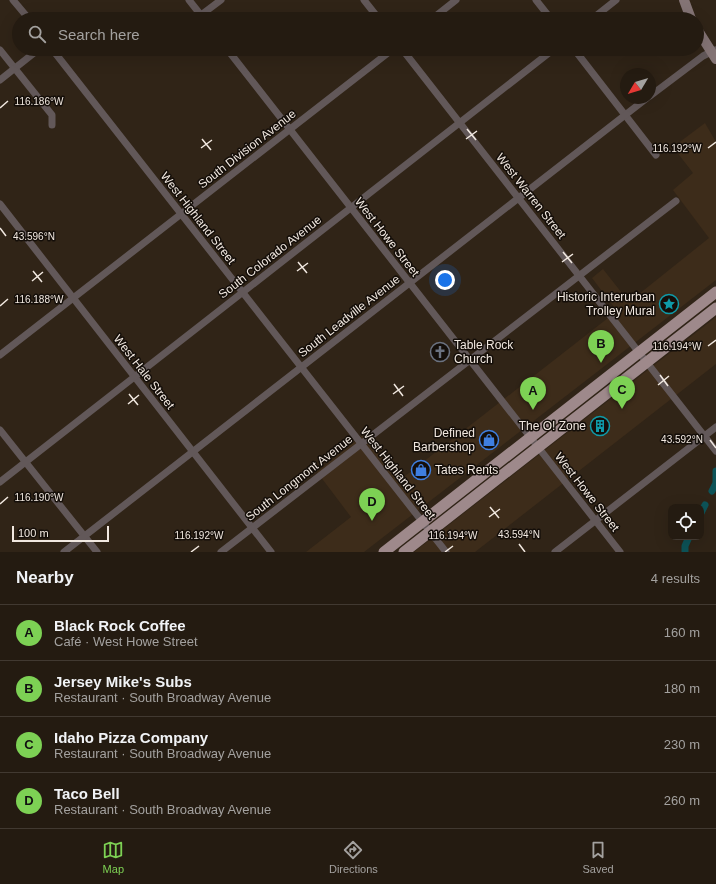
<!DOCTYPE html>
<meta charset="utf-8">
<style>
:root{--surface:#241b11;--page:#30281f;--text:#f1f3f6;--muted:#a3a19f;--line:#413931;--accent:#7dd154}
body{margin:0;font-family:Helvetica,sans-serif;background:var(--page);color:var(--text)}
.controls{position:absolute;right:12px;bottom:12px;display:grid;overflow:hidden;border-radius:8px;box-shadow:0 4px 16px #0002}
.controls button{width:36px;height:36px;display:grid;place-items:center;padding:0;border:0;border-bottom:1px solid var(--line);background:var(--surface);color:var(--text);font:20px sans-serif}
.compass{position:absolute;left:620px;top:68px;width:36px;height:36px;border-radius:50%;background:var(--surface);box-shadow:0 4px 16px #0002;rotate:232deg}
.scale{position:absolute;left:12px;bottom:10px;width:97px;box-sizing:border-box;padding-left:4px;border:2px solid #f1e8e0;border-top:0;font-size:11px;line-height:14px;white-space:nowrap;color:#f1e8e0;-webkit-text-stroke:3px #140e09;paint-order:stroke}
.you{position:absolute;left:445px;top:280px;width:14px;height:14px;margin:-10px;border:3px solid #fff;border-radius:50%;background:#1a73e8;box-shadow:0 0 0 6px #1a73e833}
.badge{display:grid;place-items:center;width:26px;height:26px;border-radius:50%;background:var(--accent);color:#111;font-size:13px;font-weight:700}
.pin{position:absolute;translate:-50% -33px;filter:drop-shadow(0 1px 2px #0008)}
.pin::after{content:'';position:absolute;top:21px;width:14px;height:12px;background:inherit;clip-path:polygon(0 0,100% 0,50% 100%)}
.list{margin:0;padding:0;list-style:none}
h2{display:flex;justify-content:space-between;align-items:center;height:52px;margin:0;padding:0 16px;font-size:17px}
h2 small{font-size:13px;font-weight:400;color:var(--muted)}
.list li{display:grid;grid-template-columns:26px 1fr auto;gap:12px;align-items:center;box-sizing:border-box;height:56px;padding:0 16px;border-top:1px solid var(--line)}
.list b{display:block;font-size:15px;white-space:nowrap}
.list p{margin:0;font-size:13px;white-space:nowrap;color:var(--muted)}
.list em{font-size:13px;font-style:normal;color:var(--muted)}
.icon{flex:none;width:22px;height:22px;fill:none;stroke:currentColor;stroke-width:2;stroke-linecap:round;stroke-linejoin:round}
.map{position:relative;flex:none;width:716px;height:552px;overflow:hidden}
.search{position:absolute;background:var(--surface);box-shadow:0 4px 16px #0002;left:12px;right:12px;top:12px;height:44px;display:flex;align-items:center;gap:10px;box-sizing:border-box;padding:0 14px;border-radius:22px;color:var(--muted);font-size:15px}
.sheet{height:276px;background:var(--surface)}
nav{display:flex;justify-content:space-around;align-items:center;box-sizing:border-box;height:56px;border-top:1px solid var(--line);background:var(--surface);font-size:11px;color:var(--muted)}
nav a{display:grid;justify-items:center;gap:2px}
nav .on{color:var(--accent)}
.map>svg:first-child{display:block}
.built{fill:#3d2c1a}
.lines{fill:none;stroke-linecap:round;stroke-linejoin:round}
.canal{stroke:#0d5358;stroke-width:7}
.street{stroke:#625859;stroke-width:7}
.secondary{stroke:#847475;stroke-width:10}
.primary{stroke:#9e898b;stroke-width:11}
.ticks{fill:none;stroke:#f1e8e0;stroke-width:1.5}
.labels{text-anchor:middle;stroke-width:3;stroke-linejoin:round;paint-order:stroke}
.street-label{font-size:12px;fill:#f1e8e0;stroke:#140e09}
.poi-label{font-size:12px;fill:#f1e8e0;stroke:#140e09;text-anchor:end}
.ticks-label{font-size:10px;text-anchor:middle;fill:#f1e8e0;stroke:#140e09;stroke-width:3;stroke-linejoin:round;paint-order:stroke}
</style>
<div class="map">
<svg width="716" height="552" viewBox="0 0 716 552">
<rect width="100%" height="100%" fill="#302417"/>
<g class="built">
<path d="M705,123L716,142V280L364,552H306L351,517L317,472L363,435L400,480L617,311L592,278L603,269L629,302L709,238L673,190L693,173L673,147Z"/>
<path d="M716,317V364L475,552H414Z"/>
</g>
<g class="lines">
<g class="canal">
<path d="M712,491L716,483V471"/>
<path d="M701,513L705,505"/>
<path d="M685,552V546L689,537"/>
</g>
<g class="street">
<path d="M13,0L29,19"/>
<path d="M189,0L204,19"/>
<path d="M364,0L379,19"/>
<path d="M536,0L551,19"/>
<path d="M201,15L221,0"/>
<path d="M432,19L456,0"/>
<path d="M592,19L616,0"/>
<path d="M52,49L446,552"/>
<path d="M227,49L620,552"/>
<path d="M402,49L716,451"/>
<path d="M574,49L656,155"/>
<path d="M0,50L52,115V125"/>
<path d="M0,80L39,49"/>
<path d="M650,96L703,56L715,50"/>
<path d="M0,204L271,552"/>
<path d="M0,355L393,49"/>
<path d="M0,430L97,552"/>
<path d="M0,482L554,49"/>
<path d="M64,552L647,98"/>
<path d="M221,552L676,201"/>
<path d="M555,552L716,427"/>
</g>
<g class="secondary">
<path d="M684,0L691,19"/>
<path d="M697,29L716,59"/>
</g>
<g class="primary">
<path d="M384,552L716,292"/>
<path d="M404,552L716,308"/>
</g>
</g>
<path class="ticks" d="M0,108L8,101M467,129L476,140M202,139L211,150M466,139L477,131M201,148L212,140M708,148L716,142M0,228L6,236M563,252L572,263M298,262L307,273M562,262L573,254M33,271L42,282M297,271L308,263M32,281L43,272M0,306L8,299M708,346L716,340M660,375L668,386M394,384L403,396M658,385L669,376M129,394L138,405M393,394L404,386M128,404L139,395M710,440L716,448M0,504L8,497M490,507L499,518M489,517L500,509M519,544L525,552M191,552L199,546M445,552L453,546"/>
<defs>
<symbol id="sight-ring" viewBox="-11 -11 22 22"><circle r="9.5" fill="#140e09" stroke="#0f9aa8" stroke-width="1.5"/><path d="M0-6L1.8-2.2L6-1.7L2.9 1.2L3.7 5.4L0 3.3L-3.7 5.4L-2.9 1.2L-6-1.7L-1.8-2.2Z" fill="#0f9aa8"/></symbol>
<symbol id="church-ring" viewBox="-11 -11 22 22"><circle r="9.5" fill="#140e09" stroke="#6b7280" stroke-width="1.5"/><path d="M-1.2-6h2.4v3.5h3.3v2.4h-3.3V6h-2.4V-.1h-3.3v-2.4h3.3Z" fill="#6b7280"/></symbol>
<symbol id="building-ring" viewBox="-11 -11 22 22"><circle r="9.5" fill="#140e09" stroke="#0f9aa8" stroke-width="1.5"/><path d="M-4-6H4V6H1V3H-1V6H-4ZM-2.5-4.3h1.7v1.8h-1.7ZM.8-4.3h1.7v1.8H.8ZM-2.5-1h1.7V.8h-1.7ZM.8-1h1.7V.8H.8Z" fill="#0f9aa8"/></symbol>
<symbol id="shop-ring" viewBox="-11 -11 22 22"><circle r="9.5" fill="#140e09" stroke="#3f7fe0" stroke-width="1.5"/><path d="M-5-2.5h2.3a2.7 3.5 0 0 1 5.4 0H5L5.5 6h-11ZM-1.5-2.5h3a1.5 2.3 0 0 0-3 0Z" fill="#3f7fe0"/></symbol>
</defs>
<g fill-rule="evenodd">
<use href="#sight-ring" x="658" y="293" width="22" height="22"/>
<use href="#church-ring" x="429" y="341" width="22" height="22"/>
<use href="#building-ring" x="589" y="415" width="22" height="22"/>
<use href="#shop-ring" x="478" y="429" width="22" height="22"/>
<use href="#shop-ring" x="410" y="459" width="22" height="22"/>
</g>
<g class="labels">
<g class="street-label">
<text transform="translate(247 149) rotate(-38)" y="4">South Division Avenue</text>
<text transform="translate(531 196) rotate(52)" y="4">West Warren Street</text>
<text transform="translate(198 218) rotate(52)" y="4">West Highland Street</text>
<text transform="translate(387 237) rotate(52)" y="4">West Howe Street</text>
<text transform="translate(270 257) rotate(-38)" y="4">South Colorado Avenue</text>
<text transform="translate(349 316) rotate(-38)" y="4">South Leadville Avenue</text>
<text transform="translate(144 372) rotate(52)" y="4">West Hale Street</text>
<text transform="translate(398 473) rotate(52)" y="4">West Highland Street</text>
<text transform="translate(299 478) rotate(-38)" y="4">South Longmont Avenue</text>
<text transform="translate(587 492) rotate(52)" y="4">West Howe Street</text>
</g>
<g class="poi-label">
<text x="655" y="301">Historic Interurban<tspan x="655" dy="14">Trolley Mural</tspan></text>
<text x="454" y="349" text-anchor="start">Table Rock<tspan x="454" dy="14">Church</tspan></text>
<text x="586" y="430">The O! Zone</text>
<text x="475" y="437">Defined<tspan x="475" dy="14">Barbershop</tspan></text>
<text x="435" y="474" text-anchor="start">Tates Rents</text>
</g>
</g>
<g class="ticks-label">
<text x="39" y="105">116.186°W</text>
<text x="677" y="152">116.192°W</text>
<text x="34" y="240">43.596°N</text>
<text x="39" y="303">116.188°W</text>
<text x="677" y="350">116.194°W</text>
<text x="682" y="443">43.592°N</text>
<text x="39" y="501">116.190°W</text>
<text x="519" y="538">43.594°N</text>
<text x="199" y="539">116.192°W</text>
<text x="453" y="539">116.194°W</text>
</g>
</svg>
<div class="controls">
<button><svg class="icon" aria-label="locate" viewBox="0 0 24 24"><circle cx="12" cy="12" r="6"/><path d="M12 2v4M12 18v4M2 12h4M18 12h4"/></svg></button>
</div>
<svg class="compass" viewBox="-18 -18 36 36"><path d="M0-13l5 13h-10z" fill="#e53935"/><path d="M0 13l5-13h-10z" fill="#a3a19f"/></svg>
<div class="scale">100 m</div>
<div class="you"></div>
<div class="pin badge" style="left:533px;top:410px">A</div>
<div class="pin badge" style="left:601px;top:363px">B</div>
<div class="pin badge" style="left:622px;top:409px">C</div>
<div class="pin badge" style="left:372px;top:521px">D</div>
<div class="search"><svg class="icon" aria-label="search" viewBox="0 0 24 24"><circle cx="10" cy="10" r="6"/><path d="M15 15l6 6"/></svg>Search here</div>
</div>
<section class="sheet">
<h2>Nearby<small>4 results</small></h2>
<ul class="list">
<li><span class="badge">A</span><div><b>Black Rock Coffee</b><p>Café · West Howe Street</p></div><em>160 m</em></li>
<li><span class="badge">B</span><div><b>Jersey Mike's Subs</b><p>Restaurant · South Broadway Avenue</p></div><em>180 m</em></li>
<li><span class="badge">C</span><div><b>Idaho Pizza Company</b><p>Restaurant · South Broadway Avenue</p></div><em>230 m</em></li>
<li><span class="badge">D</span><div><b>Taco Bell</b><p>Restaurant · South Broadway Avenue</p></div><em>260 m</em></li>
</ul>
</section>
<nav>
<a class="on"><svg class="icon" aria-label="map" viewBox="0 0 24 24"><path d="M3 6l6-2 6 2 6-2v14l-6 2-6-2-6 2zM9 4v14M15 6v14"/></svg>Map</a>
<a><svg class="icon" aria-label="directions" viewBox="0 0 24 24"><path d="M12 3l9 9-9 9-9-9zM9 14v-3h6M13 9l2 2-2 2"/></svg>Directions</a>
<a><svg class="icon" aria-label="saved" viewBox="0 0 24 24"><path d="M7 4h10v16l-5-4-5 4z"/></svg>Saved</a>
</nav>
